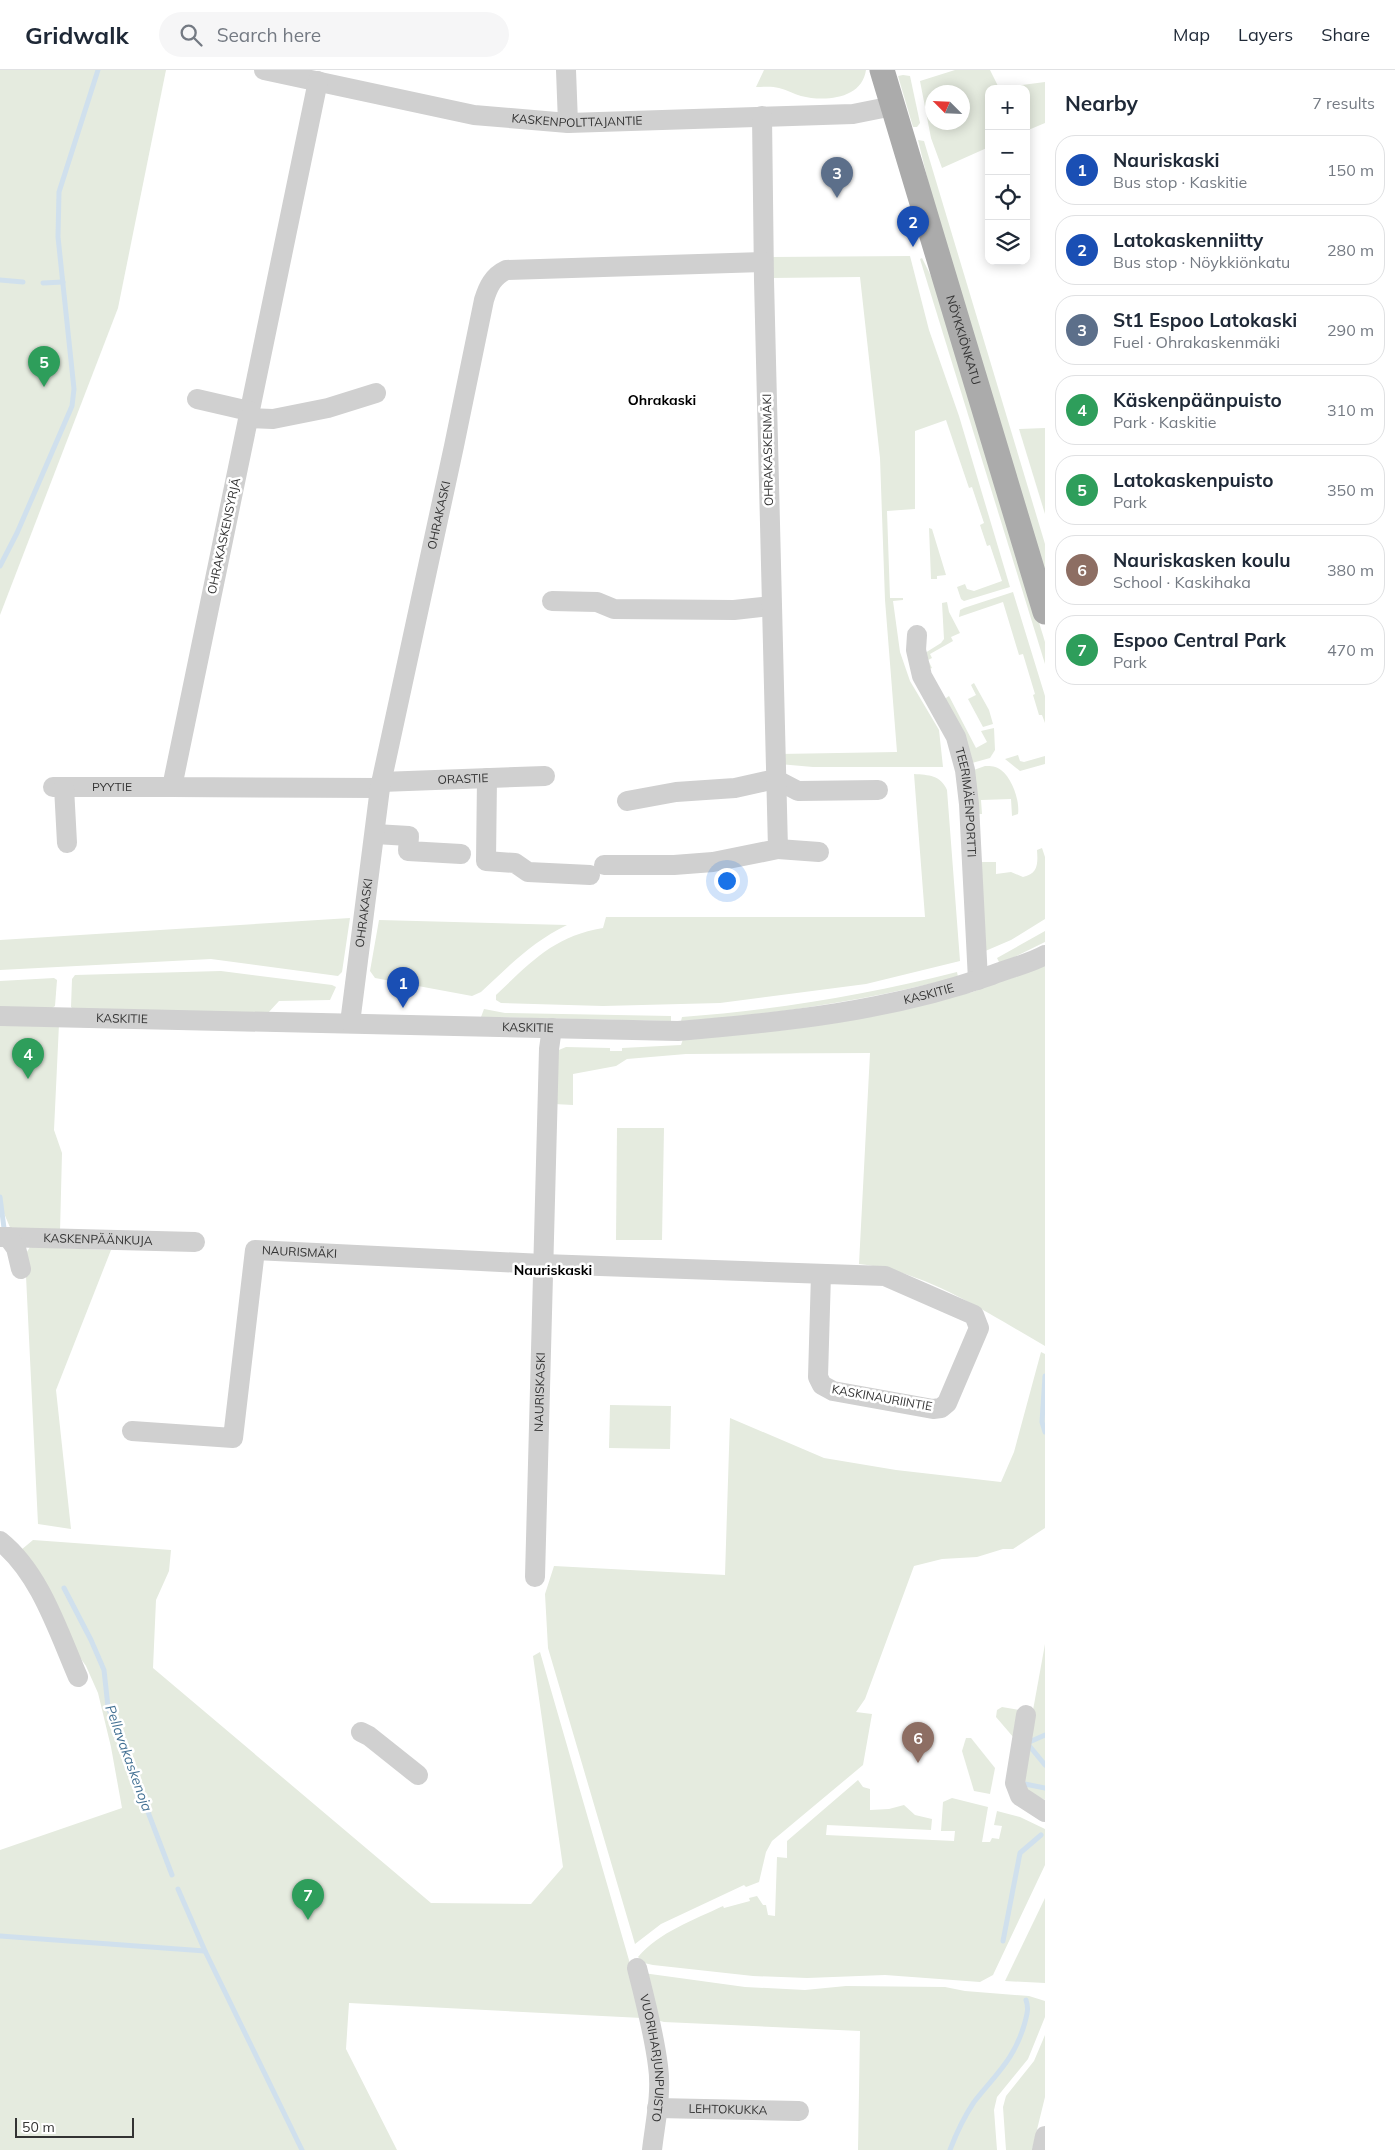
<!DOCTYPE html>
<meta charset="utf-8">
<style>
:root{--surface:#fff;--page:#f6f6f7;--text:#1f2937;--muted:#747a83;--line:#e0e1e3;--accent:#e03e44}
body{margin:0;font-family:Mulish,sans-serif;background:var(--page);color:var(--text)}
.controls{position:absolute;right:15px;top:15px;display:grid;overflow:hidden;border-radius:10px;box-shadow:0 2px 12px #0003}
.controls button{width:45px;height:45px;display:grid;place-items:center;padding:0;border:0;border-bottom:1px solid var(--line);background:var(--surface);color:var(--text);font:25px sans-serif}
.compass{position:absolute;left:925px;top:15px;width:45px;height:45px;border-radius:50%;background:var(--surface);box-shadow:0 2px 12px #0003;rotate:294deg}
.scale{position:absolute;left:15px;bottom:12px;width:119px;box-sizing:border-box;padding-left:5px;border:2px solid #333;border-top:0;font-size:14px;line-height:18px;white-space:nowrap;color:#333;-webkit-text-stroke:4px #fff;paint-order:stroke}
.you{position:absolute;left:726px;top:810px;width:18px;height:18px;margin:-12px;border:4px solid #fff;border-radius:50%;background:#1a73e8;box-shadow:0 0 0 8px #1a73e833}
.badge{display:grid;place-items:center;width:32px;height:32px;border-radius:50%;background:var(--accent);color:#fff;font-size:16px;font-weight:700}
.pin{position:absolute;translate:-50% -41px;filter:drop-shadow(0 1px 2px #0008)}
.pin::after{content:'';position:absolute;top:26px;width:18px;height:15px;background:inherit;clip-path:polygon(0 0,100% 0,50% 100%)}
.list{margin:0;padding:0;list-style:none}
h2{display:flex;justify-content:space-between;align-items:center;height:65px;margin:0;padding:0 20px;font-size:21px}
h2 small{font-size:16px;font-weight:400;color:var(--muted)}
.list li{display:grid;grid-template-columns:32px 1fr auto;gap:15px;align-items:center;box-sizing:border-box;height:70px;margin:0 10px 10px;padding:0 10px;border:1px solid var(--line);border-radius:20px}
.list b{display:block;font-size:19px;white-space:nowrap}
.list p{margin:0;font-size:16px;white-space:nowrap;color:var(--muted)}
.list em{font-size:16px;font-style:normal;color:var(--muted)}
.icon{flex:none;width:28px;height:28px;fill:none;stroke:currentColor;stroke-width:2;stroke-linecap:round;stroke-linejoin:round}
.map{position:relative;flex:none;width:1045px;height:2080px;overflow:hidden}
header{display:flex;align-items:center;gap:30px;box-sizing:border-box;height:70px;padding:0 25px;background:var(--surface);border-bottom:1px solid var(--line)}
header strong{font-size:24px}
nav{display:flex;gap:28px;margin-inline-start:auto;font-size:18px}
.search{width:350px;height:45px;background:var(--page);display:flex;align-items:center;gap:12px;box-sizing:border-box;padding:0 18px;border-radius:28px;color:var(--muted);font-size:19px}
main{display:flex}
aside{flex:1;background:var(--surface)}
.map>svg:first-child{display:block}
.green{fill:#e5ebdf;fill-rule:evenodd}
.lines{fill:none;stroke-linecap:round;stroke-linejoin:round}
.stream{stroke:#d0e0ed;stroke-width:5}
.minor{stroke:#d0d0d0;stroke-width:20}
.major{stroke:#ababab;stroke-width:25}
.labels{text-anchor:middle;stroke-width:5;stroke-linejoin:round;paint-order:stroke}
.street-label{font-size:12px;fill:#333;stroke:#fff}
.neighbourhood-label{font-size:14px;font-weight:bold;fill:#000;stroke:#fff}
.water-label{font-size:14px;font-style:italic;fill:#427093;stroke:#fff}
</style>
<header>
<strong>Gridwalk</strong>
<div class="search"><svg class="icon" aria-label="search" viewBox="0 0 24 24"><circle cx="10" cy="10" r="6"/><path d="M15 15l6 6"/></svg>Search here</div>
<nav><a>Map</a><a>Layers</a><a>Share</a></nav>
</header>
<main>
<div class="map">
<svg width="1045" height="2080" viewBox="0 0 1045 2080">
<rect width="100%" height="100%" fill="#fff"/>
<g class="green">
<path d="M0,0H166L118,238L0,545Z"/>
<path d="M764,0H866C862,29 825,32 801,26C794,24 787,20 779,18C772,16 763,17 756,17Z"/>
<path d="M955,0H990L999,18L1045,12V53L1026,61V19H989V77L942,98L931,68L920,11ZM932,22H962V52H932Z"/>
<path d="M903,5L910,6L920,53L917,57H913L898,6Z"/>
<path d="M918,70L924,71L1045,474V516L944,177Z"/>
<path d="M910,186L929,260L959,346L1010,517L964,531L961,529L957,517L965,514L967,519L974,521L1002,511L990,475L987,476L980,455L984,453L972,417L969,418L946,350L915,361V439L887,441L890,528H903V530L893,531L900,582L910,611L939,660L943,697H813L779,694V684L897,682L885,530L880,388L860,207L770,208L771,187Z"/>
<path d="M922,188L936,216L1045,572V594L920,189Z"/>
<path d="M1045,358V444L1019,359Z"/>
<path d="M929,458L932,459L946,505L937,506V509H931Z"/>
<path d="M1013,522L1045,626V653L1042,645H1039L1033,625L1035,624L1023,584L1019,585L1003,532L959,547L960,540L964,538Z"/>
<path d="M947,532L949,542L960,563L951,567L953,571L930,584L932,588L928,590L932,598L929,599L925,583L941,573L944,569L942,533Z"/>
<path d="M974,613L989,640L993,654L983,657L968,629L976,625L971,615Z"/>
<path d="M949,626L976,678L987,672L981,661L994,658L995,680L990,688L972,693L946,632V628Z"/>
<path d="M1018,685L1020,691L1024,692L1045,686V694L1020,701L1005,689Z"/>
<path d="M985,696C991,696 996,696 1001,700C1012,708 1020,731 1018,744L1012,746L1011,729L981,730L982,744H974L971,701Z"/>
<path d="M914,704C929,705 940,705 947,720L960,891L866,914L720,933L603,936L501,933L496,930V925C531,892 554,866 603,858L606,847H925Z"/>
<path d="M1042,778L1045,787V849L1011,870L983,882L979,792H996V804L1011,802L1023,807C1038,804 1038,794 1037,780Z"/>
<path d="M350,848L342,902L338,906L211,889L0,900V870Z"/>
<path d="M379,850L567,855C533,871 508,897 481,922L472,926L375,908L370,901Z"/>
<path d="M1045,861V872L1000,894L997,888Z"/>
<path d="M1045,891V1276C987,1243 927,1201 859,1194L870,983L686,984L627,989L616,996L573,1004V1035L554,1034V982L566,977L610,978V981H622V978L681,975L684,966L785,960L973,922Z"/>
<path d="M221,901L332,915L336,917L330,930L279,931L268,943L75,941L71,937L72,909L75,905Z"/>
<path d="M957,902L958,907C867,930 775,945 681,951L682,947C775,940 866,925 957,902Z"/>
<path d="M54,908L57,910L55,936L52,938L0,937V911Z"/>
<path d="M484,939L505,943L671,946V951L481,947Z"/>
<path d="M0,952L59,954L54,1060L62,1083L60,1162H12L0,1134Z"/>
<path d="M617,1058H664L662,1170H616Z"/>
<path d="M30,1177L111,1180L56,1320L71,1459L38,1454L25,1185Z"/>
<path d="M1041,1282L1045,1284V1458L1013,1479H1003L977,1487L942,1489L914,1496L865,1629L856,1642L872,1644L863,1695L772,1771L766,1782L759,1812L746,1817L744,1815L661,1854L635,1874L548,1578L545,1524L554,1496L725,1505L730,1348L824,1388L896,1400L1001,1412L1014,1382Z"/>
<path d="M610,1335L671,1336L670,1379L609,1378Z"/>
<path d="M33,1470L171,1480L169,1501L156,1530L153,1598L431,1833L531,1834L563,1797L533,1586L540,1582L633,1904L642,1948L349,1933L346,1979L397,2080H0V1780L122,1738L111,1677L98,1623L86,1596L69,1572L21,1480Z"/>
<path d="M1045,1574V1730L1026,1721L1020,1712Z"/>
<path d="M1002,1637L1019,1640L1014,1668L996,1647L997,1640Z"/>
<path d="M966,1668H971L995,1698L990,1724L974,1721L962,1681Z"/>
<path d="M858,1710L863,1717L870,1719V1740L889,1739L904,1735L915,1745L932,1749L931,1760L827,1755L826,1765L954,1771L955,1761H941L943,1732L952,1728L988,1737L982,1772H990L992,1768L999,1769L1002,1756L994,1755L997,1741L1020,1747L1045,1759V1795L993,1905L980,1912L885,1905L807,1908L753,1906L653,1895L644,1893L638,1887C659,1862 694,1850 723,1836L724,1838L750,1831L749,1828L757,1826L763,1835H766L768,1845L775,1846L777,1787L787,1788V1771Z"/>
<path d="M1045,1828V1913L1005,1911Z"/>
<path d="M643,1903L745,1917L805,1920L846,1916L945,1917L965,1921L1029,1926L1045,1931V1947L1028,1989L997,2027L994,2040L997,2080H858L860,1961L664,1952L653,1949Z"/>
<path d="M1045,1965V2027L1032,2080H1006L1003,2037L1006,2026L1034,1991Z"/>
</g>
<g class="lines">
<g class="stream">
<path d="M0,210L23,212"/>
<path d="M43,213L63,212"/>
<path d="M0,496L17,463L72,336L74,319L58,167L59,122L98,0"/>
<path d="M0,1127L4,1158"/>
<path d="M1045,1306L1042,1352L1045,1362"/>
<path d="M64,1518L91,1570L104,1600L108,1637L172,1805"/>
<path d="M1045,1665L1027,1673L1045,1695"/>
<path d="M1025,1714L1045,1718"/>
<path d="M178,1819L205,1881L302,2080"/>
<path d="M0,1866L205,1881"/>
<path d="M1003,1871L1020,1783L1041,1765"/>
<path d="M950,2080C956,2064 964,2047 974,2032C996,2004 1015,1989 1025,1952C1027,1944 1029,1939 1026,1930"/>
</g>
<g class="minor">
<path id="s1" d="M264,0L474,45L568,53L853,44L893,36"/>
<path d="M566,0L568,53"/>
<path d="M318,11L172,717L380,718"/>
<path d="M197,329L249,341"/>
<path d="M248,348L273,349L328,338L376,323"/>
<path d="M552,531L597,532L614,539L734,540L771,536"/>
<path id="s2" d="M917,565L916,580L922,606L956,667L965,700L969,734L978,910"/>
<path d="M487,708L486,791L515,793L528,802L590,805"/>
<path id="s3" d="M381,712L545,706"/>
<path id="s4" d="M53,717H172"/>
<path d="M64,717L67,773"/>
<path d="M627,731L676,722L735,718L775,709L798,721L878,720"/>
<path d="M375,764L409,766L408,781L461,784"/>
<path d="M778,779L819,782"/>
<path d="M604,795H674L713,792L778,779L764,210L762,46"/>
<path id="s5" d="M0,946L678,961C785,952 890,941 992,905C1009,898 1029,894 1045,885"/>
<path id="s6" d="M350,953L380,718L454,376L484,230C488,217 493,206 506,200L763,192"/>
<path id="s7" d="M0,1167L195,1172"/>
<path d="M8,1167L16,1178L21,1199"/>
<path id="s8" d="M132,1361L233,1368L255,1180L543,1194L885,1206L974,1245L979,1258L947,1333L941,1338L933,1339L833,1321L822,1315L818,1307L821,1204"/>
<path d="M0,1471C40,1503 58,1561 78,1607"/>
<path id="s9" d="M535,1507L549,979L552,958"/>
<path d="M1026,1645L1015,1713L1020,1726L1045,1742"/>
<path d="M361,1662L369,1666L418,1705"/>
<path id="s10" d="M637,1898C645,1930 654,1963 658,1996C662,2023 655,2053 652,2080"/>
<path id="s11" d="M657,2038L799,2041"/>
<path d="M1042,2080L1045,2066"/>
</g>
<path class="major" id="s12" d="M882,0L1045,542"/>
</g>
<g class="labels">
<g class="street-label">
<text dy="4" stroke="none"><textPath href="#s1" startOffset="318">KASKENPOLTTAJANTIE</textPath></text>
<text dy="4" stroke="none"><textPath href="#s12" startOffset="282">NÖYKKIÖNKATU</textPath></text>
<text transform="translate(768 380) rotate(-91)" y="4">OHRAKASKENMÄKI</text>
<text dy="4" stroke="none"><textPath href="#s6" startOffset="516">OHRAKASKI</textPath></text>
<text transform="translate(224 466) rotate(-78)" y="4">OHRAKASKENSYRJÄ</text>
<text dy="4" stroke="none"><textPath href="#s3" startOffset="82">ORASTIE</textPath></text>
<text dy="4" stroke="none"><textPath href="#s4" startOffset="59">PYYTIE</textPath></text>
<text dy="4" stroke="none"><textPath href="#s2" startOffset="178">TEERIMÄENPORTTI</textPath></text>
<text dy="4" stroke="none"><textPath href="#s6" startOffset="111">OHRAKASKI</textPath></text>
<text dy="4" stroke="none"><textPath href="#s5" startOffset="932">KASKITIE</textPath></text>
<text dy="4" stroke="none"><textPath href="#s5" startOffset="122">KASKITIE</textPath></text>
<text dy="4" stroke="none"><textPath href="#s5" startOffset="528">KASKITIE</textPath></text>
<text dy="4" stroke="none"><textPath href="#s7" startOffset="98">KASKENPÄÄNKUJA</textPath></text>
<text dy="4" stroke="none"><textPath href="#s8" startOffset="335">NAURISMÄKI</textPath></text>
<text dy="4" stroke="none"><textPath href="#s9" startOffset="185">NAURISKASKI</textPath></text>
<text transform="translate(882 1328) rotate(10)" y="4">KASKINAURIINTIE</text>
<text dy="4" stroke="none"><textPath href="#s10" startOffset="92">VUORIHARJUNPUISTO</textPath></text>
<text dy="4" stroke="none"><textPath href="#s11" startOffset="71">LEHTOKUKKA</textPath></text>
</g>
<g class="neighbourhood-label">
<text x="662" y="335">Ohrakaski</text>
<text x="553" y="1205">Nauriskaski</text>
</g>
<g class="water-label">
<text transform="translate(129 1688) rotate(70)" y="5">Pellavakaskenoja</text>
</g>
</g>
</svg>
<div class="controls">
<button>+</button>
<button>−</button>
<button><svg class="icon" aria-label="locate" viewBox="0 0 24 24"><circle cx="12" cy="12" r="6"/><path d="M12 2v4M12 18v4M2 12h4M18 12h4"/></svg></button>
<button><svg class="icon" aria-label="layers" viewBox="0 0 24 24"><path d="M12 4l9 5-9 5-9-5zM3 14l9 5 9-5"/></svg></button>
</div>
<svg class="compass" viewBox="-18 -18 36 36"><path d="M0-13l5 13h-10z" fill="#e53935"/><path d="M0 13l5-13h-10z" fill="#747a83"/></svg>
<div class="scale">50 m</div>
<div class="you"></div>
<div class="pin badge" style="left:403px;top:938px;background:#1a4fb4">1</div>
<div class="pin badge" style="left:913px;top:177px;background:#1a4fb4">2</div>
<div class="pin badge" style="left:837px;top:128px;background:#5c6f8a">3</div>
<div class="pin badge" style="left:28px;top:1009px;background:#2e9e5b">4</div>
<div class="pin badge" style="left:44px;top:317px;background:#2e9e5b">5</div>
<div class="pin badge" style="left:918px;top:1693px;background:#8d6e63">6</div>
<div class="pin badge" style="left:308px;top:1850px;background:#2e9e5b">7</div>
</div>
<aside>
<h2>Nearby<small>7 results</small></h2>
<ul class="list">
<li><span class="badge" style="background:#1a4fb4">1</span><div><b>Nauriskaski</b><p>Bus stop · Kaskitie</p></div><em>150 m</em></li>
<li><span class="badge" style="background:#1a4fb4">2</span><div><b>Latokaskenniitty</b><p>Bus stop · Nöykkiönkatu</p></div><em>280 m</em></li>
<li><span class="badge" style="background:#5c6f8a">3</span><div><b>St1 Espoo Latokaski</b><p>Fuel · Ohrakaskenmäki</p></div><em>290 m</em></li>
<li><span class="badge" style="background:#2e9e5b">4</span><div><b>Käskenpäänpuisto</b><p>Park · Kaskitie</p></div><em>310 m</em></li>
<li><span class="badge" style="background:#2e9e5b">5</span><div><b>Latokaskenpuisto</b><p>Park</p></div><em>350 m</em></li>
<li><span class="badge" style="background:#8d6e63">6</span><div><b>Nauriskasken koulu</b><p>School · Kaskihaka</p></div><em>380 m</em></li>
<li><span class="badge" style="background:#2e9e5b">7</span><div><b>Espoo Central Park</b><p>Park</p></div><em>470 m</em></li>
</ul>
</aside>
</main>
